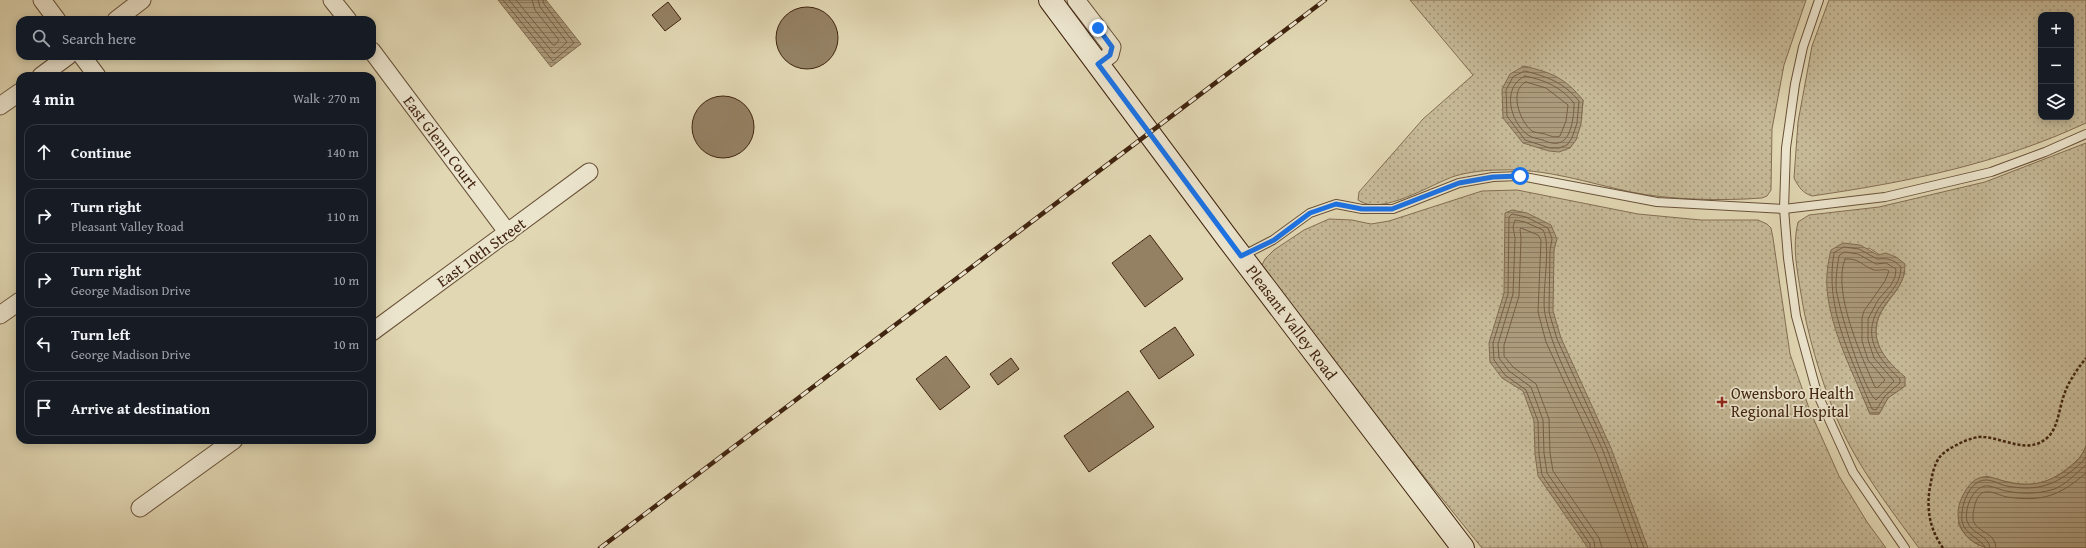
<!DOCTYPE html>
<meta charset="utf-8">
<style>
:root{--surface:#171b24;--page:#20242c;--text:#f1f3f6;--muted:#9ea1a6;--line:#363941}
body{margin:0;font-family:"Gentium Book Plus",serif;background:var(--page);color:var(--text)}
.controls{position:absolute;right:12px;top:12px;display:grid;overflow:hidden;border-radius:8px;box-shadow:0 2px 10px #0003}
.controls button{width:36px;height:36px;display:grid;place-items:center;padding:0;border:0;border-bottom:1px solid var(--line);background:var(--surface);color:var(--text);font:20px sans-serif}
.stop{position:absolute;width:12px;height:12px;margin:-9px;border:3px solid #1a73e8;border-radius:50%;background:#fff}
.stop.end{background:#1a73e8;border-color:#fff;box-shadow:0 1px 4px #0008}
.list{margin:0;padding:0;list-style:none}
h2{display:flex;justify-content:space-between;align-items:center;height:52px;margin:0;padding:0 16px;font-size:17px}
h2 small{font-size:13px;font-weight:400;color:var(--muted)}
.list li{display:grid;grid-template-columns:26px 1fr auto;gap:12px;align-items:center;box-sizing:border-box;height:56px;margin:0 8px 8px;padding:0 8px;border:1px solid var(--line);border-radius:12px}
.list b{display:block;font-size:15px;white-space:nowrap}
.list p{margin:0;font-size:13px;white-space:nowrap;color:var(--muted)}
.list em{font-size:13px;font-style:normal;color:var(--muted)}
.icon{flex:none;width:22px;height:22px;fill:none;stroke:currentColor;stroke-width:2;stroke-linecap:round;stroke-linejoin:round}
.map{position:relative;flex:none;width:2086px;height:548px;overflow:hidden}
.search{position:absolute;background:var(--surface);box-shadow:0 2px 10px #0003;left:16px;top:16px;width:360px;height:44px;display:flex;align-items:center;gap:10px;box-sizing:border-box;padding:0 14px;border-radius:12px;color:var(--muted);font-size:15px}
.panel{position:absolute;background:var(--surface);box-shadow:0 2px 10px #0003;left:16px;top:72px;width:360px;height:372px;border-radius:12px}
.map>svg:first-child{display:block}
.grass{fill:url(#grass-dots);stroke:#846e53;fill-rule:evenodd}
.water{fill:url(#water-rules);stroke:#816b50}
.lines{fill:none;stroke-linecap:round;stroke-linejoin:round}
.shore{stroke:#765f45;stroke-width:1}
.building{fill:#948164;stroke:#41240f}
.lane-casing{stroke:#695138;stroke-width:10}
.street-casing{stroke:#695138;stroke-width:19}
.secondary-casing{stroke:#41240f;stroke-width:24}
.path{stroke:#41240f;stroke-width:2.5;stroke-dasharray:3 2;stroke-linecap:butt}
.lane{stroke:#ece5ce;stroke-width:8}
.street{stroke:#ece5ce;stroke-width:17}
.secondary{stroke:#ece5ce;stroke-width:22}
.rail-casing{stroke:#41240f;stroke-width:4.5}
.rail{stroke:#ece5ce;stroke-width:3;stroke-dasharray:9;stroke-linecap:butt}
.route{stroke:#1a73e8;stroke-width:5}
.poi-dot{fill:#8f2418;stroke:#ece5ce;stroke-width:1.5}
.labels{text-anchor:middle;stroke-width:3.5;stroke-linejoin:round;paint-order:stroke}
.street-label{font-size:16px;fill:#41240f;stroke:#ece5ce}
.poi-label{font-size:16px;fill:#41240f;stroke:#ece5ce;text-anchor:start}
</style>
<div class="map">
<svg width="2086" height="548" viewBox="0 0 2086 548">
<defs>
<pattern id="grass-dots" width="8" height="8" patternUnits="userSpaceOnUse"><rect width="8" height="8" fill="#c6b997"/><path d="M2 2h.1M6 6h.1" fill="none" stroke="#a2967a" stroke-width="1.8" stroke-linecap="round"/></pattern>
<pattern id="water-rules" width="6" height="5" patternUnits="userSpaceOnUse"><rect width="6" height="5" fill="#ab9a7b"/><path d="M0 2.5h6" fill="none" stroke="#8d7d63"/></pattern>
</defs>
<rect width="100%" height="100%" fill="#e1d7b3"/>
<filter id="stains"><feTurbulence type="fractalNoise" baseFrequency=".005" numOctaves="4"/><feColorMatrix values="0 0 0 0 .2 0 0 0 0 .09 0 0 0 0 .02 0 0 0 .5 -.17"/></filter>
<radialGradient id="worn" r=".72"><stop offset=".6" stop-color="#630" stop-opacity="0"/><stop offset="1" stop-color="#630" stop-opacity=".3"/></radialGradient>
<g class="grass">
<path d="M1410,0H1806L1784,65L1772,129L1771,190L1767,196L1762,198C1724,201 1668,200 1631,192C1588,183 1545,168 1500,170C1485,170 1469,172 1455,176C1431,184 1381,217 1358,200L1359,192L1423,119L1473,75ZM1583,100C1582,117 1580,134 1570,148Z"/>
<path d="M1829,0H2086V123C1998,164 1908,182 1812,196C1803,193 1799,188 1794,178L1798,122L1812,46ZM2041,15H2071V117H2041Z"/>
<path d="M2086,143V446C2082,456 2078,460 2069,467C2041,491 2019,486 1986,476L1958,523C1965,537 1972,544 1988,548H1919C1888,506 1854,462 1835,414C1820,377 1807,333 1801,294C1797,269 1792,247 1798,222L1809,215L1879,207L1985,182ZM1869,248L1905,271C1902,286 1893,294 1885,306C1865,335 1881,357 1904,377L1905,386L1888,398L1879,414H1870C1850,365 1826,319 1828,266Z"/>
<path d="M1517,190L1638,214L1701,220H1758L1767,224L1771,228L1773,238L1790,354L1810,411L1839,476L1867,522L1886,548H1482L1262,276L1260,269L1265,259L1274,250L1304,230L1329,219L1352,220L1371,224L1389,221L1482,191Z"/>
</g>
<g class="water">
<path d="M498,0H546L581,44L551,67Z"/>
<path d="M1524,66C1552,73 1564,77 1583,100L1581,124L1576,140L1570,148L1559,152L1549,151L1523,143L1503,118L1502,89L1510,74Z"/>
<path d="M1512,210L1527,213L1551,225L1557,239L1554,250L1553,311L1561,338L1611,448L1648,548H1588L1538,476L1535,454L1534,421L1523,391L1502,378L1490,362L1489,343L1504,293L1505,213Z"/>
<path d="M1843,243L1860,245L1878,255L1886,253L1896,257L1905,264C1905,283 1895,291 1885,305C1865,334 1881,357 1905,377V386L1888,398L1879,414H1870C1854,374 1831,333 1827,289C1826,276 1828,262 1831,250Z"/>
<path d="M2086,446V548H1988C1964,542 1951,521 1962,497C1965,491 1969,484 1975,480C1986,473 1995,479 2007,482C2029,487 2046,484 2065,471C2075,464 2082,457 2086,446Z"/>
</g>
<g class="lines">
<g class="shore">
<path d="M503,0L553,61L574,43L544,4L543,0"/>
<path d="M509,0L554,54L567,42L540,7L538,0"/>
<path d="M516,0L553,45H555L559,40L535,10L532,0"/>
<path d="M1525,71C1548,77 1563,82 1579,101L1577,123L1572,138L1567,145L1559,148H1550L1525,140L1507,116L1506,90L1513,77Z"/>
<path d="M1525,76C1545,80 1561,87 1574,103C1574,114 1572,141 1558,143C1553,144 1547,142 1543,140C1539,139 1532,138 1528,135C1510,122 1501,87 1525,76Z"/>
<path d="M1526,82L1546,88L1568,105L1566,121L1560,136C1555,138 1550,136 1545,134C1541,133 1536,133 1532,131C1520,122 1508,90 1526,82Z"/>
<path d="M1844,247L1859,249L1877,259C1888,258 1893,259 1901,267C1901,282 1892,290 1883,302C1860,332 1875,357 1900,379V383L1885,396L1876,410L1872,409C1852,359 1824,308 1834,253Z"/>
<path d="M1845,252L1858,254L1876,264L1886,263L1896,269L1895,277L1891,285L1878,300L1868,319V340L1874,358L1894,381L1876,400C1864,392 1837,304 1836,287C1836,277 1837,266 1839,256Z"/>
<path d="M1845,259C1860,258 1862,266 1874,270C1880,271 1885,268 1889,271L1885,281L1864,311L1862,318V341L1868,360L1885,380L1877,388L1875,387C1861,356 1832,291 1845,259Z"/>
<path d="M1590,548V544L1542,475L1539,454L1538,421L1526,390L1505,375L1494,360L1493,343L1508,294L1509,217L1512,214L1526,217L1548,228L1552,239L1550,250L1549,312L1557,339L1607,449L1644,548"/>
<path d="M1595,548L1594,541L1547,473L1544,453L1543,420L1531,387L1509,371L1499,358L1498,344L1513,294L1515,238L1513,227L1515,220L1525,222L1543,230C1552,245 1541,294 1545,314C1554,359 1585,408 1603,451C1616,483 1626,516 1638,548"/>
<path d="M1602,548L1599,538L1553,471L1550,453L1549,419L1536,384L1513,367L1504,356V345L1519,296L1521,238L1520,229L1521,228L1538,235L1541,240L1538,312L1546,342L1597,454L1632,548"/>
<path d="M1985,548C1984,540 1964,535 1962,521C1960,507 1969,480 1986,480C1993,480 2001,485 2007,486C2033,491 2052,487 2073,470C2077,466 2083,462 2086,457"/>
<path d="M1990,548C1989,535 1971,534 1967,521C1964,510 1972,488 1985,486C1991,485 2000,490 2006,491C2021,494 2037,494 2051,490C2064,487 2076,473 2086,465"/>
<path d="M1996,548C1995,530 1974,533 1973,518C1973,510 1976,492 1986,492C1993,491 2001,496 2007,497C2043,502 2059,496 2086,473"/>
</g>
</g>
<g class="building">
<path d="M668,2L681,19L665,31L652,15Z"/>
<circle cx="807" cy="38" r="31"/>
<circle cx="723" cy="127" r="31"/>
<path d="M1150,235L1183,279L1145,307L1112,263Z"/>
<path d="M1175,327L1194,355L1159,379L1140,351Z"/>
<path d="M946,356L970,387L940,410L916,379Z"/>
<path d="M1011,358L1019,369L998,385L990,374Z"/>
<path d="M1128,391L1154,427L1089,472L1064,436Z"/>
</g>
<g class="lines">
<defs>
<g id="lane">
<path d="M1819,0L1803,47L1795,84L1786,148L1784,209L1788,258L1796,316L1817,393L1853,472L1905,548"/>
<path d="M1242,256L1273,240L1310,213L1336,204L1362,209H1393L1459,183L1493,177L1520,176L1657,202L1784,209L1885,197L1991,172L2045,152L2086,134"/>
</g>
<g id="street">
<path d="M42,0L57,20"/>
<path d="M332,0L348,20"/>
<path d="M1076,0L1112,47L1110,55L1098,64"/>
<path d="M116,20L142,0"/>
<path d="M372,51L508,233"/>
<path d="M82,56L97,76"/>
<path d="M41,76L68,56"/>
<path d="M0,106L20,92"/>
<path d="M0,315L20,301"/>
<path d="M372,332L589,172"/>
<path d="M140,508L234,440"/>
</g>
<path id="secondary" d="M1050,0L1228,239L1463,548"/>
</defs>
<use href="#lane" class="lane-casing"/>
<use href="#street" class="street-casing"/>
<use href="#secondary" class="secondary-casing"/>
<path class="path" d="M1943,548C1930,530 1926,509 1930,487C1932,477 1933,467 1939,458C1945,449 1973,435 1984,437C2006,439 2029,455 2048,437C2058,427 2059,410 2063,398C2068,382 2076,371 2086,358"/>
<use href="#lane" class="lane"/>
<use href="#street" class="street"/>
<use href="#secondary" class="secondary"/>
<defs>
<path id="rail" d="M600,548L1325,0"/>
</defs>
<use href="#rail" class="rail-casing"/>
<use href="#rail" class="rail"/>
</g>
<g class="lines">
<path class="route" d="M1098,28L1112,47L1110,55L1098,64L1241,256L1274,240L1310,213L1336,204L1362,209H1392L1459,183L1493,177L1520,176"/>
</g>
<path class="poi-dot" d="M1720 396h4v4h4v4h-4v4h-4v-4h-4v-4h4z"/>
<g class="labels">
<g class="street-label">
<text transform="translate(441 142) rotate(53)" y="6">East Glenn Court</text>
<text transform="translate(481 252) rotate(-36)" y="6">East 10th Street</text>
<text transform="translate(1292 322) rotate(53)" y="6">Pleasant Valley Road</text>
</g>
<g class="poi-label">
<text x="1731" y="399">Owensboro Health<tspan x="1731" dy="18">Regional Hospital</tspan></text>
</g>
</g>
<rect width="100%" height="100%" filter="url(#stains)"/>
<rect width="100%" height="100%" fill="url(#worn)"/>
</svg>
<div class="controls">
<button>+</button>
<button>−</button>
<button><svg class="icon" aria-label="layers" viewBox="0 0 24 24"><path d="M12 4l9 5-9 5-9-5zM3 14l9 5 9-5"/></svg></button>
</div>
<div class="stop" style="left:1520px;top:176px"></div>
<div class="stop end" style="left:1098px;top:28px"></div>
<div class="search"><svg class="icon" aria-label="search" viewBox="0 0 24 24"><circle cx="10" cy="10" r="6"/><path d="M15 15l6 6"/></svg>Search here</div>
<section class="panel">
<h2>4 min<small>Walk · 270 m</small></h2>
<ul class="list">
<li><svg class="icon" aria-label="ahead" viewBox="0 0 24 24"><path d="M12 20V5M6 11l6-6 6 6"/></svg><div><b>Continue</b></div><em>140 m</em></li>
<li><svg class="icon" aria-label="right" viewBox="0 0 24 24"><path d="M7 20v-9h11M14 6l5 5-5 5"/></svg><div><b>Turn right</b><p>Pleasant Valley Road</p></div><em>110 m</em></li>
<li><svg class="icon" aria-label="right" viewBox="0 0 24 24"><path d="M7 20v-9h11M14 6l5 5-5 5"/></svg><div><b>Turn right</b><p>George Madison Drive</p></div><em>10 m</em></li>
<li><svg class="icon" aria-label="left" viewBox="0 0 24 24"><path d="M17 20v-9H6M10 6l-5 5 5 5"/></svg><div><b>Turn left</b><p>George Madison Drive</p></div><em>10 m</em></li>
<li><svg class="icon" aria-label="arrive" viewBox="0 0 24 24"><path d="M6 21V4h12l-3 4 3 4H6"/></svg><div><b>Arrive at destination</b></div></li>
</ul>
</section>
</div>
